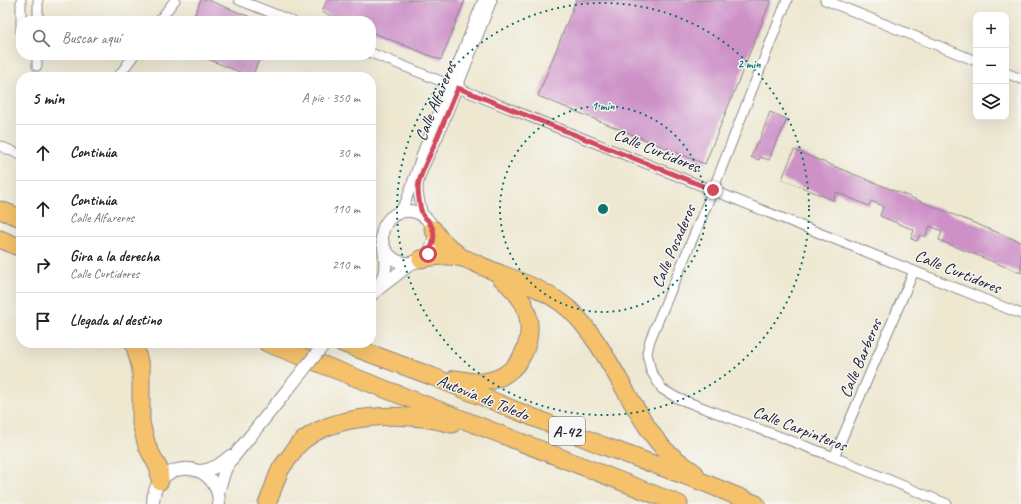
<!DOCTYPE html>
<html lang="es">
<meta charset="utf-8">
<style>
:root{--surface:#fff;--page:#f6f6f6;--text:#202124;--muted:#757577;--line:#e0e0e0}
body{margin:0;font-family:Caveat,sans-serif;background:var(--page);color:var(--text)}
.controls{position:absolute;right:12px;top:12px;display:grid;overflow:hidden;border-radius:8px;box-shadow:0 4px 16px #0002}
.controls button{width:36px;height:36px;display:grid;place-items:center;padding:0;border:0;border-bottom:1px solid var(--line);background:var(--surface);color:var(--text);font:20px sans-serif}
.stop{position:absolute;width:12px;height:12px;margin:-9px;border:3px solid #d1495b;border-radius:50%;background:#fff}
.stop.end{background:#d1495b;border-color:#fff;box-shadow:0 1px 4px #0008}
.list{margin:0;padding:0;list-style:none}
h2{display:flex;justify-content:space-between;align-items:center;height:52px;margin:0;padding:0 16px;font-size:17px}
h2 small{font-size:13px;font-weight:400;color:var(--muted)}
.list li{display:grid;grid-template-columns:26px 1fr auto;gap:12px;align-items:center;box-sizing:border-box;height:56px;padding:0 16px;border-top:1px solid var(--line)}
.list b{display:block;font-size:15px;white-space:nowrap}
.list p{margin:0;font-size:13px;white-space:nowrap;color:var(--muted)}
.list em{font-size:13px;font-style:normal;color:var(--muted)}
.icon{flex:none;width:22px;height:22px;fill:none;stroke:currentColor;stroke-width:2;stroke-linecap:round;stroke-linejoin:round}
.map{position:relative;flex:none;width:1021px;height:504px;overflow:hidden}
.search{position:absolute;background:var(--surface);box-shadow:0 4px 16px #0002;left:16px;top:16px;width:360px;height:44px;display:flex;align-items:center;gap:10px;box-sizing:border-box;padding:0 14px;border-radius:16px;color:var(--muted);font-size:15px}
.panel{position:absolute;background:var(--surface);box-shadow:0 4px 16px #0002;left:16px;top:72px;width:360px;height:276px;border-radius:16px}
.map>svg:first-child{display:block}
.building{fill:#cd91c8}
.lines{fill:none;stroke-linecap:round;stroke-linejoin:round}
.minor-casing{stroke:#888586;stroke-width:11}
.tertiary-casing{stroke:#888586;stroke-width:14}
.motorway-casing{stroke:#888586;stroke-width:19}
.minor{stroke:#fff;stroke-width:9}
.tertiary{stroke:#fff;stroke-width:12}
.motorway{stroke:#f5c16b;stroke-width:17}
.tertiary-bridge-casing{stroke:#888586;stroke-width:14;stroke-linecap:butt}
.tertiary-bridge{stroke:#fff;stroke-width:12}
.route{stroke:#d1495b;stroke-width:5}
.ring{fill:none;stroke:#0f766e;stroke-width:2;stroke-dasharray:2 4}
.labels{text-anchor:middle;stroke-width:3;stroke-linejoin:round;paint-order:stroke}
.shield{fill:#f6f6f2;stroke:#626272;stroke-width:1}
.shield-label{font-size:16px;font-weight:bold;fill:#22223b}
.street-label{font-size:17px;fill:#22223b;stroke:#f6f6f2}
.centre{fill:#0f766e;stroke:#f6f6f2;stroke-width:2}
.ring-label{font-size:12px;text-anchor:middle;font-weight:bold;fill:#0f766e;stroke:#f6f6f2;stroke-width:3;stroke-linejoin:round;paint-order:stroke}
</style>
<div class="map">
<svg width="1021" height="504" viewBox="0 0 1021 504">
<rect width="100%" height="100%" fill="#f6f6f2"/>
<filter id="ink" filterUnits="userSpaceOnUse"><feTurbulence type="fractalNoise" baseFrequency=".025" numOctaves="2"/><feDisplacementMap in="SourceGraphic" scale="8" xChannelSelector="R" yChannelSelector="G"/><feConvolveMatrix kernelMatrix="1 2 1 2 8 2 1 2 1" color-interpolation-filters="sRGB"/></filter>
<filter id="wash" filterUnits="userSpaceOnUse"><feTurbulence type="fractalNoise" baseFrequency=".012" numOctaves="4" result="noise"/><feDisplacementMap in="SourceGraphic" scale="16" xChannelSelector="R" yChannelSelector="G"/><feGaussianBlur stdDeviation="0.9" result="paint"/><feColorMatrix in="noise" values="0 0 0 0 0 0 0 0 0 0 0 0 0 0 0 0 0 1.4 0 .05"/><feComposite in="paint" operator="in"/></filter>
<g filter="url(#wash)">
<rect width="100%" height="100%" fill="#eee8d1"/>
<g id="blocks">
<g class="building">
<path d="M201,0H208L260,21H192Z"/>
<path d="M327,0H465L441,60L371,32V21H345L322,12Z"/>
<path d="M576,0H771L705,164L538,96Z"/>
<path d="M198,55H261L252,77Z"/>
<path d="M770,112L787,119L779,138L778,137L769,160L760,157L759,160L751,157L756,143L758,144Z"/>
<path d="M794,150L1021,242V273L939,240L942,231L930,226L925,237L920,235L917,241L911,239L914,230L880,216L883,206L871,201L869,206L836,192L833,200L782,179Z"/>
</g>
</g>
</g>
<g filter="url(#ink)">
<use href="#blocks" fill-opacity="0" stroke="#888586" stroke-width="1"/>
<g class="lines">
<defs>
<g id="minor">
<path d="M239,0L292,21"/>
<path d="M787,0L713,190L650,340L647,353L651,371L662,389L677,398L834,457L947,504"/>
<path d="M825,0L976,61"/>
<path d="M21,21V0"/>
<path d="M38,21V0"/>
<path d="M159,21L175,0"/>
<path d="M21,22V31"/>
<path d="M371,53L1021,314"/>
<path d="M37,66V55"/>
<path d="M1006,73L1021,79"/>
<path d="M118,77L134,55"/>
<path d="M0,146L21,155"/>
<path d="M399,212L406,201L424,148L483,0"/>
<path d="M423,215C421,207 418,197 418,188C418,174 432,151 438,137C456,91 474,46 492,0"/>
<path d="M834,457L914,271"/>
</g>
<g id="tertiary">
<circle cx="408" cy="237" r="26"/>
<path d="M378,288C387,273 386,264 384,248"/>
<path d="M371,295L378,289L413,262"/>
<path d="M200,471C213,470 221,464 230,456"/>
<path d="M218,492L225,470L231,460L289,388"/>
<path d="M153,504C153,457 219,457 219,504"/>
</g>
<g id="motorway">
<path d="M0,210L21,218"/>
<path d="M433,229L440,239L462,258"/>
<path d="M0,239L21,248"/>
<path d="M421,259C435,256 449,254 463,258C474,262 485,268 496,272C522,282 548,291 569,309C597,335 615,374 635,407C643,421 652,436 664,449C673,458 685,466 695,473"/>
<path d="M134,343L141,369V423L147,446L159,469L160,481"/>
<path d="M267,343L679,504"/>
<path d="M342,343L431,376L604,446L705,483L756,504"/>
<path d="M455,379C464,380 473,383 482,382C520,379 539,337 524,305C519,294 509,285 500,277"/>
<path d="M267,504C272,493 275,481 280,470C283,465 287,460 291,455C293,452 295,448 298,445C333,411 407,412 452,424"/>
</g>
</defs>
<use href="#minor" class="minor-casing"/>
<use href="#tertiary" class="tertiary-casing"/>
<use href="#motorway" class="motorway-casing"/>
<use href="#minor" class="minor"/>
<use href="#tertiary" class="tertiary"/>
<use href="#motorway" class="motorway"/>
<defs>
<path id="tertiary-bridge" d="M289,388L325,343"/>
</defs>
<use href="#tertiary-bridge" class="tertiary-bridge-casing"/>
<use href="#tertiary-bridge" class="tertiary-bridge"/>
</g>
</g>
<g class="lines" filter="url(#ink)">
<path class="route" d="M428,254C434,243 437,233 429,222C428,219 424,218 423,215C420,210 418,194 418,188C419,175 427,162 432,150C441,130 449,108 458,88L713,190"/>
</g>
<g class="ring">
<circle cx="603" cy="209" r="103"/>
<circle cx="603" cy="209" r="206"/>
</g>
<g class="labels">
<rect class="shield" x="549" y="417" width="36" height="28" rx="3"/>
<g class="shield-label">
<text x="567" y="437">A-42</text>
</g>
<g class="street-label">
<text transform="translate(435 101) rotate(-68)" y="6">Calle Alfareros</text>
<text transform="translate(657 150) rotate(22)" y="6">Calle Curtidores</text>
<text transform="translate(673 246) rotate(-67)" y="6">Calle Posaderos</text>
<text transform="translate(958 271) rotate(22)" y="6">Calle Curtidores</text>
<text transform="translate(860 358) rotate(-67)" y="6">Calle Barberos</text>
<text transform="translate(483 397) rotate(22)" y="6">Autovía de Toledo</text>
<text transform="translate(800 428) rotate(21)" y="6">Calle Carpinteros</text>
</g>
</g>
<circle cx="603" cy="209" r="6" class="centre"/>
<g class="ring-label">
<text x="749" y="68">2 min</text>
<text x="603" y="110">1 min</text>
</g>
</svg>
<div class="controls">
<button>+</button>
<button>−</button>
<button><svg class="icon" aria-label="layers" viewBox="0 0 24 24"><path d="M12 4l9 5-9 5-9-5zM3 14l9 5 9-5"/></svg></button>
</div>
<div class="stop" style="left:428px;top:254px"></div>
<div class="stop end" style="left:713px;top:190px"></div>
<div class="search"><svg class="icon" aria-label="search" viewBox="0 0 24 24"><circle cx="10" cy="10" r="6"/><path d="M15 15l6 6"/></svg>Buscar aquí</div>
<section class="panel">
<h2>5 min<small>A pie · 350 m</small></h2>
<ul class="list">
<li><svg class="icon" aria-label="ahead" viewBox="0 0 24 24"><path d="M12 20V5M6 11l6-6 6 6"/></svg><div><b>Continúa</b></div><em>30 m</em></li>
<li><svg class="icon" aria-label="ahead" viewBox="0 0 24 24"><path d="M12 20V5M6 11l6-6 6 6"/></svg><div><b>Continúa</b><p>Calle Alfareros</p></div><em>110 m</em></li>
<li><svg class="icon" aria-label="right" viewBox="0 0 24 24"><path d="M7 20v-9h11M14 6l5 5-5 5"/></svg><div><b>Gira a la derecha</b><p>Calle Curtidores</p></div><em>210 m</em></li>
<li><svg class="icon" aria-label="arrive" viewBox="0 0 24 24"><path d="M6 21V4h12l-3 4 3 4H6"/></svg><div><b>Llegada al destino</b></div></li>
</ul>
</section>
</div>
